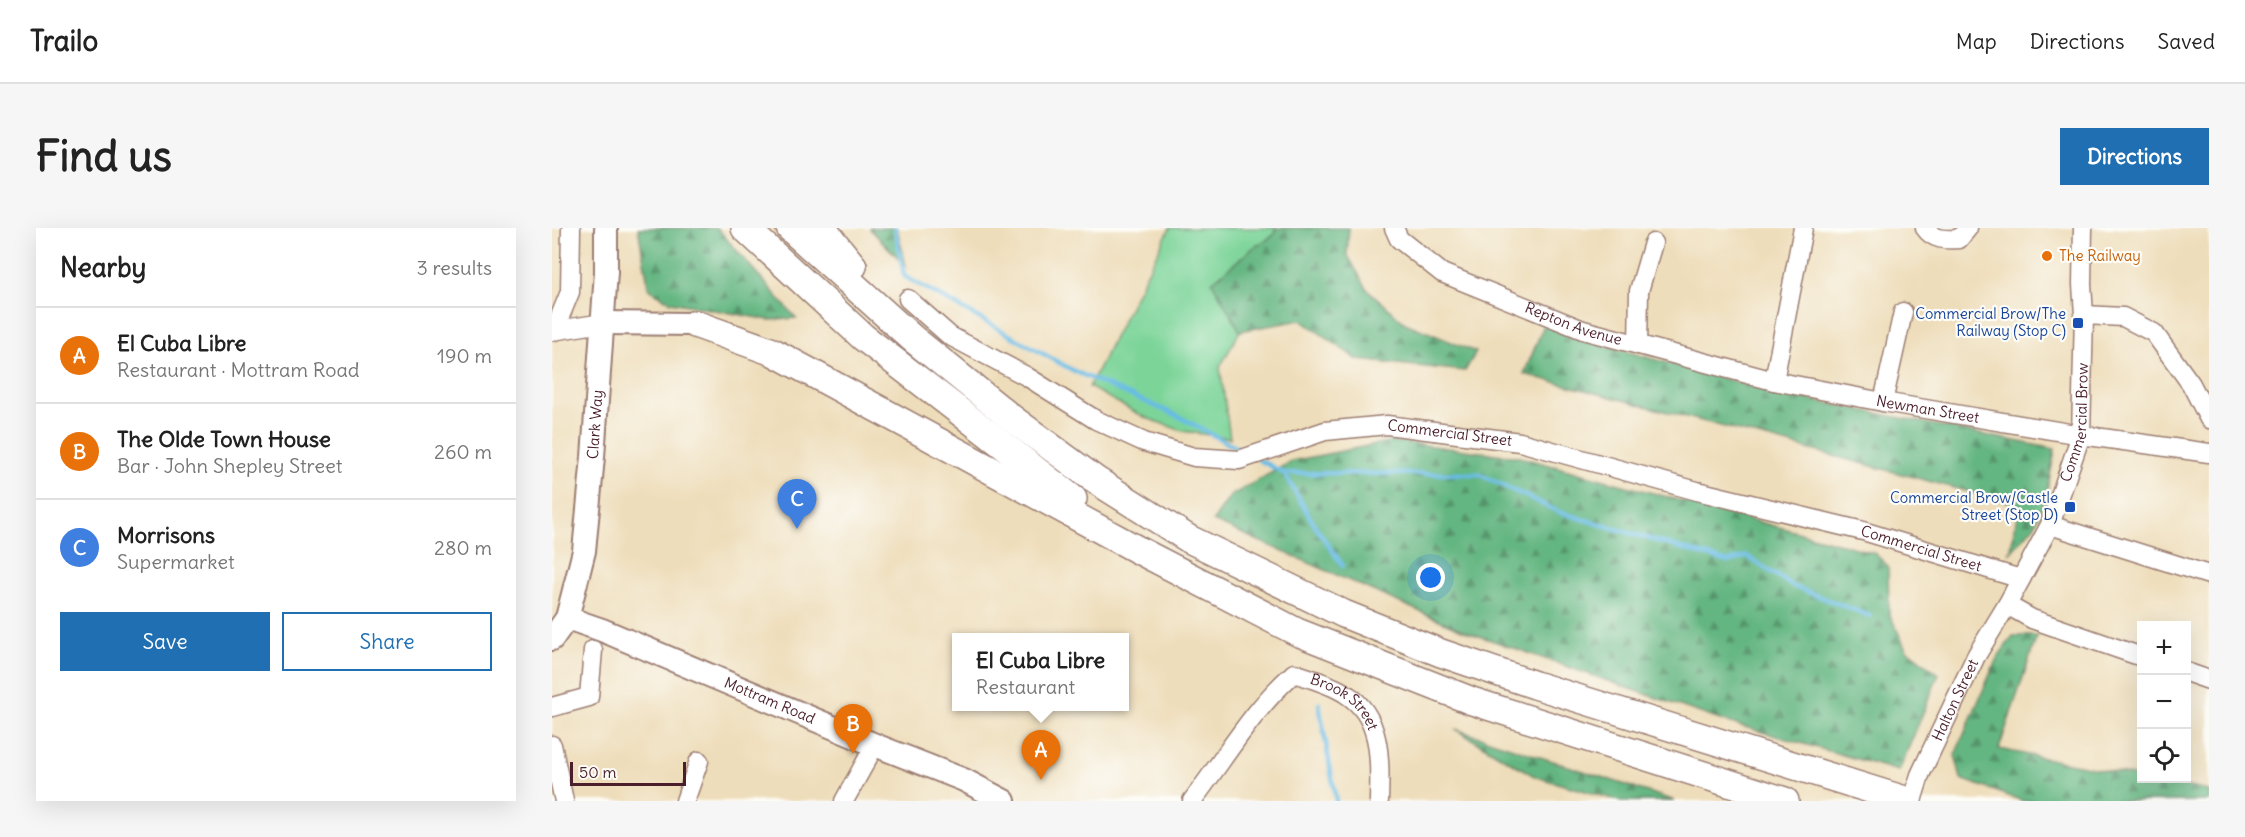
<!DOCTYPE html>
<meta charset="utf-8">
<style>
:root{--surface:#fff;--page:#f6f6f6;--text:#222;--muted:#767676;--line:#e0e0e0;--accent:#1f6fb2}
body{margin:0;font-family:Delius,sans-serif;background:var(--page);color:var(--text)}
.controls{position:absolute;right:18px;bottom:18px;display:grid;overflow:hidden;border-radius:0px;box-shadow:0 6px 24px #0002}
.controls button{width:54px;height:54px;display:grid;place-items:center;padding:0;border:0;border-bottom:2px solid var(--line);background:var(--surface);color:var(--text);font:30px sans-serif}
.scale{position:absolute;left:18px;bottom:15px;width:116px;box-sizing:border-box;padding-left:6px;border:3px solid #4a1f2b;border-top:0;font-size:16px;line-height:21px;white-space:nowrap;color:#4a1f2b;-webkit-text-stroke:4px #fdfcf7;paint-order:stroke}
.you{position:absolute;left:879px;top:350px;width:21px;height:21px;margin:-15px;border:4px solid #fff;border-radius:50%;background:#1a73e8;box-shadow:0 0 0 9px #1a73e833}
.badge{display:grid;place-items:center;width:39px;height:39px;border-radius:50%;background:var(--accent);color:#fff;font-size:20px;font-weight:700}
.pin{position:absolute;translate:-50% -50px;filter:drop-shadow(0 2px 3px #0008)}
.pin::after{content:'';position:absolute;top:32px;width:21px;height:18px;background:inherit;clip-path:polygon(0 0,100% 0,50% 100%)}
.popup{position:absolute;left:400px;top:405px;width:177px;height:78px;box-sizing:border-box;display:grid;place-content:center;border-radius:0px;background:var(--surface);filter:drop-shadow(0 2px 4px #0005);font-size:20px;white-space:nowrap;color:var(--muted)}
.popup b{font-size:22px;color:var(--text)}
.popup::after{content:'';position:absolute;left:50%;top:100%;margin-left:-12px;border:12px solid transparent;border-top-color:var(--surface)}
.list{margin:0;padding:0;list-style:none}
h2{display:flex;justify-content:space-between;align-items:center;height:78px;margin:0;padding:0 24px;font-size:26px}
h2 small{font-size:20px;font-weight:400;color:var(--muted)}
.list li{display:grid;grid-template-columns:39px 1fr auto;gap:18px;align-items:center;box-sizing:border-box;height:96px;padding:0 24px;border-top:2px solid var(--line)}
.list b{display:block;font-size:22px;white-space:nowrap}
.list p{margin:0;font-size:20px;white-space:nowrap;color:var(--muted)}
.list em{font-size:20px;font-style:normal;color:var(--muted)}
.actions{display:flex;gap:12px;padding:18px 24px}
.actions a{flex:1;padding:14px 0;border:2px solid var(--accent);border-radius:0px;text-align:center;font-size:21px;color:var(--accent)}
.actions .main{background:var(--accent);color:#fff}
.icon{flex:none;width:33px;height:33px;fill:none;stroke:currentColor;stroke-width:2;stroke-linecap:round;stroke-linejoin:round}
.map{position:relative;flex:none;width:1657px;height:573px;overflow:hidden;border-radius:0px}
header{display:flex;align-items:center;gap:36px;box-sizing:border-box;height:84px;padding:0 30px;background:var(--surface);border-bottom:2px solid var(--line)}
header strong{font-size:28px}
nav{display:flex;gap:33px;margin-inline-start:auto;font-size:21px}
.intro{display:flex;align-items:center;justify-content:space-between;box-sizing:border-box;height:144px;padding:0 36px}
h1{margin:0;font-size:42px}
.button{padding:15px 27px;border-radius:0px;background:var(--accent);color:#fff;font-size:21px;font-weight:700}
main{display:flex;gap:36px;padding:0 36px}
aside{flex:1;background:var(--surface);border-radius:0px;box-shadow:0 6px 24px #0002}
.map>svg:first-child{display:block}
.grass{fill:#7bd499;stroke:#627a62;stroke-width:1.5}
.forest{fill:url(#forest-firs);stroke:#576a56;stroke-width:1.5}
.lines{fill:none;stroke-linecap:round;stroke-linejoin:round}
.stream{stroke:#68bce5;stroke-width:4.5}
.minor-casing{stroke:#9c7e72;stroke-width:21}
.major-casing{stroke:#9c7e72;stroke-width:26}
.highway-casing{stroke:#9c7e72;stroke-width:30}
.minor{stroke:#fff;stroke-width:18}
.major{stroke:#fff;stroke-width:22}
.highway{stroke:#fff;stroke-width:27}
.food-dot{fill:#e8710a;stroke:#fdfcf7;stroke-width:2}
.transit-dot{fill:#1a4fb4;stroke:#fdfcf7;stroke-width:2}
.labels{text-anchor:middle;stroke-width:4.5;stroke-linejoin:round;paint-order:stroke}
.food-label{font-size:15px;fill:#c56008;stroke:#fdfcf7;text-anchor:start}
.transit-label{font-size:15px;fill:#164399;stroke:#fdfcf7;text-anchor:end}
.street-label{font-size:15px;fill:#4a1f2b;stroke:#fdfcf7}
</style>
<header>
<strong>Trailo</strong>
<nav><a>Map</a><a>Directions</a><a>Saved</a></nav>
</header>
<div class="intro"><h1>Find us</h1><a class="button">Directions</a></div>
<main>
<aside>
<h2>Nearby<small>3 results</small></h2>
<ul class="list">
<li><span class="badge" style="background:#e8710a">A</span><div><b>El Cuba Libre</b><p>Restaurant · Mottram Road</p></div><em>190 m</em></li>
<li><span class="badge" style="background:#e8710a">B</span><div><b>The Olde Town House</b><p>Bar · John Shepley Street</p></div><em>260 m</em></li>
<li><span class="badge" style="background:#3f7fe0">C</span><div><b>Morrisons</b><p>Supermarket</p></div><em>280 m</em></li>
</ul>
<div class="actions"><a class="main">Save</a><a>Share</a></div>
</aside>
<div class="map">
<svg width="1657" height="573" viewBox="0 0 1657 573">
<defs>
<pattern id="forest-firs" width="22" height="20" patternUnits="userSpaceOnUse" patternTransform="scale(1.5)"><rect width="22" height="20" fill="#64b681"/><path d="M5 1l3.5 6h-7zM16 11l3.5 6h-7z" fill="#54936a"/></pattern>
</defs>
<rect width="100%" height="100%" fill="#fdfcf7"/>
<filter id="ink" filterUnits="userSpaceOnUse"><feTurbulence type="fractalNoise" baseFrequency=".0167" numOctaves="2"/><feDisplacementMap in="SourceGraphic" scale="12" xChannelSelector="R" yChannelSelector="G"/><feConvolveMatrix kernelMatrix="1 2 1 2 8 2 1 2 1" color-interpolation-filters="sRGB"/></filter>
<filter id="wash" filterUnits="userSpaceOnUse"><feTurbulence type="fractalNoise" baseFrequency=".008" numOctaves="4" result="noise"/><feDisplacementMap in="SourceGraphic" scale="24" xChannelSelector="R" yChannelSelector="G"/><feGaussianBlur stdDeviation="1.35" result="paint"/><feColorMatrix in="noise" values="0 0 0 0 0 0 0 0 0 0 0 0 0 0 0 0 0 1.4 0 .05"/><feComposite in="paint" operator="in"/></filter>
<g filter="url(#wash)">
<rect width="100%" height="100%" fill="#eeddba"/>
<path class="grass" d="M618,0H724L721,8L701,20L661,54L688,103L668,139L678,210L630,203L592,189L537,159Z"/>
<g class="forest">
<path d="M86,0H165L244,90L217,92L119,74L97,61Z"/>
<path d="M318,0H345L354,38L318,1Z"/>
<path d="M724,0H797L795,26L815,61L853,95L924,124L913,143L806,132L749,92L688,103L660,54L701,20L721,8Z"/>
<path d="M992,97L1029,111L1221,164L1503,221L1494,269L1483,297L1458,325L1467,277L972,146Z"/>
<path d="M840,213L968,229L1322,325L1336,338L1337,385L1354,421L1387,446L1347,543L1168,492L910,402L661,293L678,268L740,233Z"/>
<path d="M1461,408H1485L1447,521L1657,563V573H1471L1409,551L1403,527L1445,430Z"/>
<path d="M903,501L1123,573H1068L984,549Z"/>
</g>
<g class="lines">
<g class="stream">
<path d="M343,0L352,48L522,143L624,187L692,224"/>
<path d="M707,232L732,245L927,246L1007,284L1176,334L1195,328L1240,358L1318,388"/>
<path d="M732,245L763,298L791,338"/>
<path d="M767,476L784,573"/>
</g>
</g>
</g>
<g filter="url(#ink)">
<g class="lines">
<defs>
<g id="minor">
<path id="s1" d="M842,0L847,11L890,45L1031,102L1222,153L1331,174L1529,207L1657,225"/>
<path d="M1373,0C1381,12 1394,12 1407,11L1416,0"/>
<path id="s2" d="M356,71L398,108L474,148L544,192L592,214L642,229L687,232L773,203L835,197L968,214L1145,263L1311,303L1469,351"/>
<path d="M1532,87L1571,89L1602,105L1639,156L1657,191"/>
<path d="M0,103L51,95"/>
<path d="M2,103L18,64L19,0"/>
<path d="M1086,117L1087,63L1101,15"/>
<path d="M1222,153L1251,0"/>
<path d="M1331,174L1351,84"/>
<path d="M1498,297L1657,347"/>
<path d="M1455,377L1480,391L1590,429"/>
<path d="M1634,444L1657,452"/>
<path d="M0,479L37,469L41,422"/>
<path d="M0,517L12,573"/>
<path d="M133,573L147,533"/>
<path d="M292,573L323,517"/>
<path id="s3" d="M640,573C673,530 701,481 742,445C759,451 779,456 794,466C831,489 828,535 827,573"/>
<path id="s4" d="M1360,573L1368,547L1424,428L1455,377L1498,297L1529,207L1532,87L1530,56L1531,0"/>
</g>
<g id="major">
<path d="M51,95L143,96"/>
<path id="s5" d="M15,390L50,402L323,517L412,552L452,573"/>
<path id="s6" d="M0,411L15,390L32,323L41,229L54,44V0"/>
</g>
<g id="highway">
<path d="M193,0L311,109L521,271"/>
<path d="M238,0L360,110L458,189L545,253L637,311L792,386L889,425L983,457L1356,573"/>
<path d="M270,0L301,38"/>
<path d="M143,96L221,124L588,323L745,404L920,473L1233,573"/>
</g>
</defs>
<use href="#minor" class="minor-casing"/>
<use href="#major" class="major-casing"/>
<use href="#highway" class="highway-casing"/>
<use href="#minor" class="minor"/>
<use href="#major" class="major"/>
<use href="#highway" class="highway"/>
</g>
</g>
<circle class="food-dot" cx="1495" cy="28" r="6"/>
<g class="transit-dot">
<rect x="1520" y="89" width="12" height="12" rx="3"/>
<rect x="1512" y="273" width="12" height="12" rx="3"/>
</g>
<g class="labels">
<g class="food-label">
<text x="1507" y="33">The Railway</text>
</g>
<g class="transit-label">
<text x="1514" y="91">Commercial Brow/The<tspan x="1514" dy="17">Railway (Stop C)</tspan></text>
<text x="1506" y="275">Commercial Brow/Castle<tspan x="1506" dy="17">Street (Stop D)</tspan></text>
</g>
<g class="street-label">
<text dy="5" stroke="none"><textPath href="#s1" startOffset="208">Repton Avenue</textPath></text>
<text dy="5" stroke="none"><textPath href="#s1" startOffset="573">Newman Street</textPath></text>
<text dy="5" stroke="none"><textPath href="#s4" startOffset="416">Commercial Brow</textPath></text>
<text dy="5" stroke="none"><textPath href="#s6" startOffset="222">Clark Way</textPath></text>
<text dy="5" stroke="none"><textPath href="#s2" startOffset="591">Commercial Street</textPath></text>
<text dy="5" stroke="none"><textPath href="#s2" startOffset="1077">Commercial Street</textPath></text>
<text dy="5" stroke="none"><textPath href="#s5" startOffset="219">Mottram Road</textPath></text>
<text dy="5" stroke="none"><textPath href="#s4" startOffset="110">Halton Street</textPath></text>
<text dy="5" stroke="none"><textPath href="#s3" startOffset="224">Brook Street</textPath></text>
</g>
</g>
</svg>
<div class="controls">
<button>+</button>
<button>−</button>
<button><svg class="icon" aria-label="locate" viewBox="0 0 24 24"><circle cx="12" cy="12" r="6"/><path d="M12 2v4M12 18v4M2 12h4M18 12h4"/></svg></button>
</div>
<div class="scale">50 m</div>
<div class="you"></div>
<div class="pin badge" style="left:489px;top:552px;background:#e8710a">A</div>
<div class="popup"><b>El Cuba Libre</b>Restaurant</div>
<div class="pin badge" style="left:301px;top:526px;background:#e8710a">B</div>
<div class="pin badge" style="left:245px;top:301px;background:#3f7fe0">C</div>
</div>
</main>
